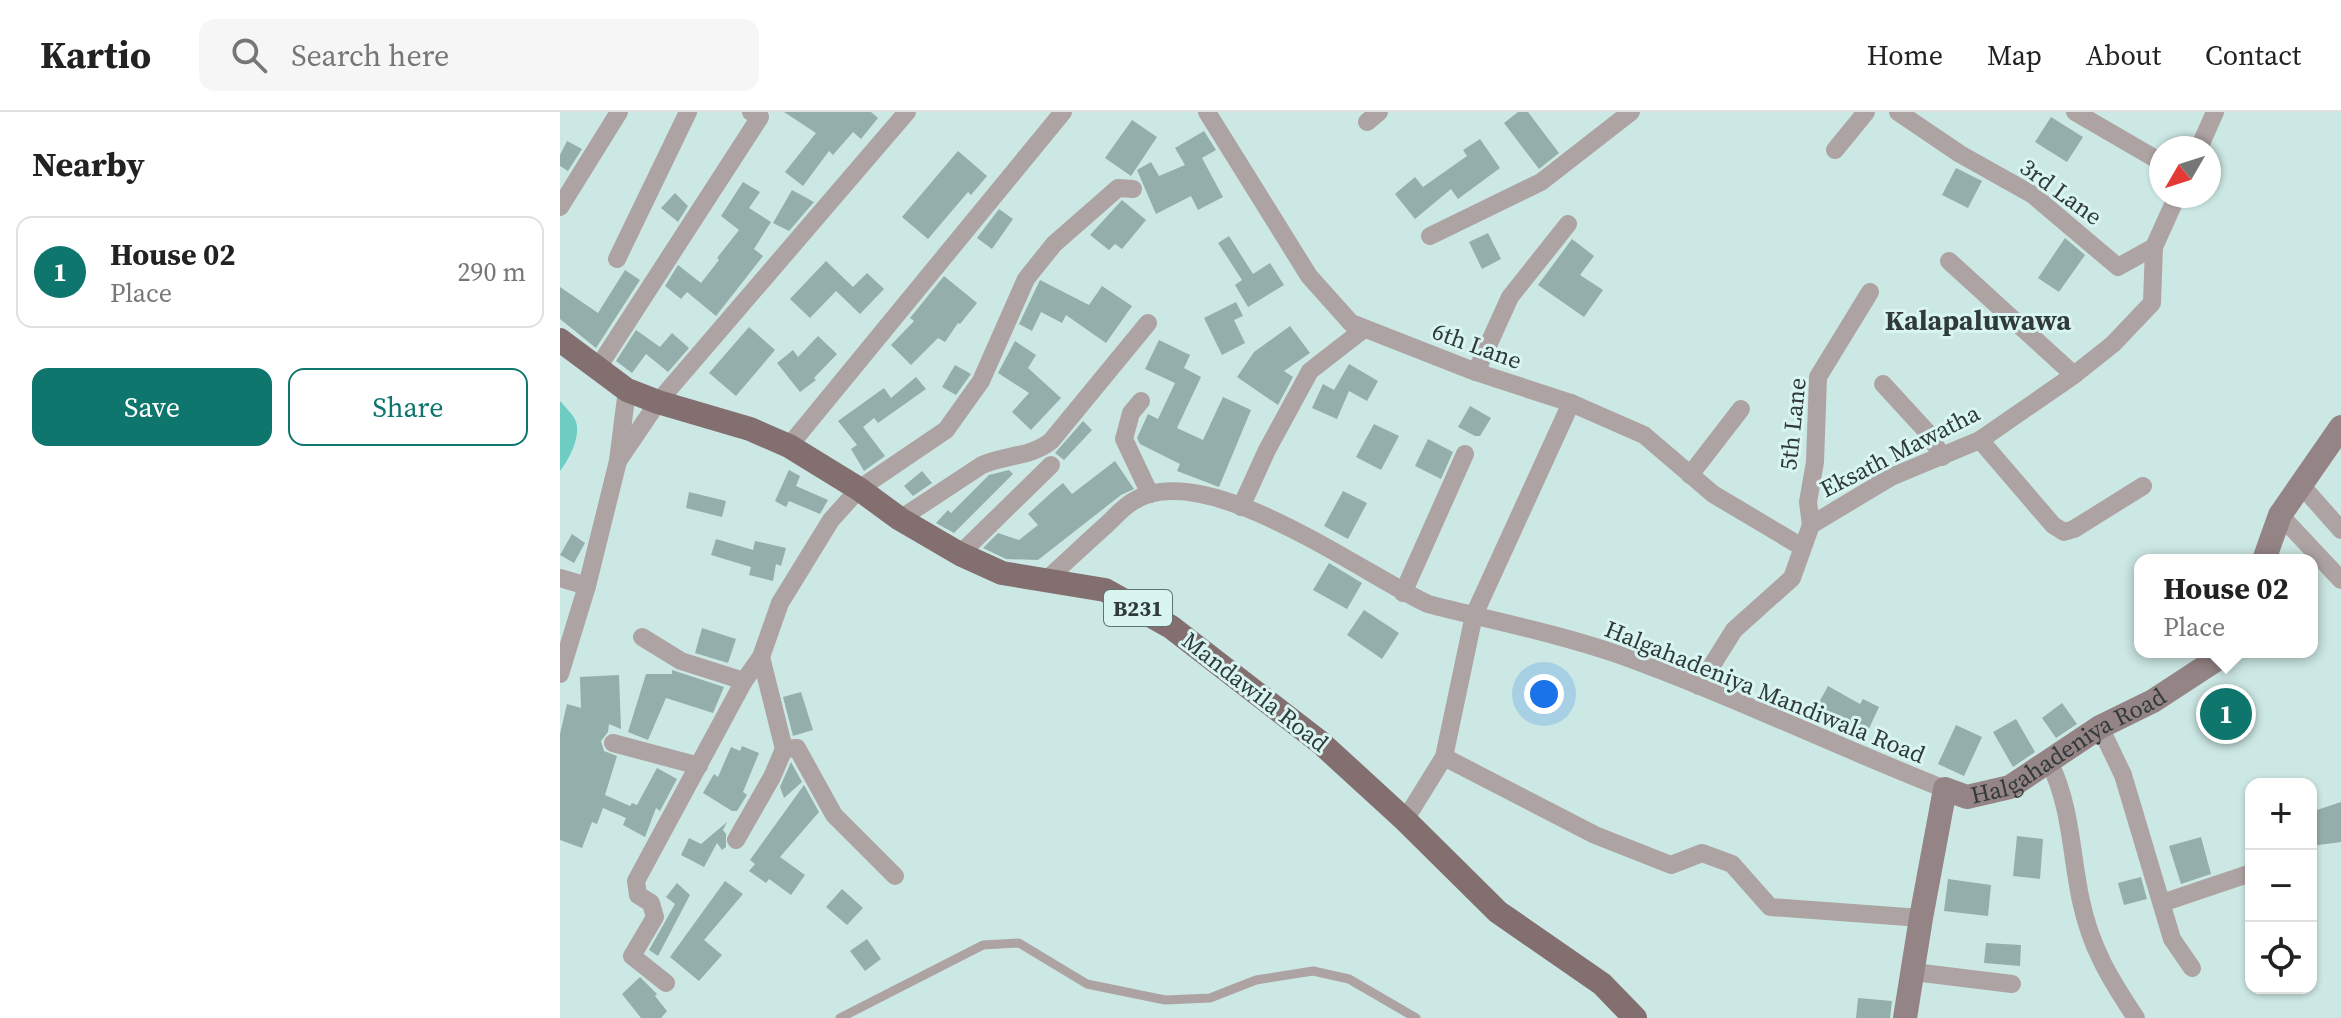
<!DOCTYPE html>
<meta charset="utf-8">
<style>
:root{--surface:#fff;--page:#f6f6f6;--text:#222;--muted:#767676;--line:#e0e0e0;--accent:#0f766e}
body{margin:0;font-family:"Source Serif 4",serif;background:var(--page);color:var(--text)}
.controls{position:absolute;right:24px;bottom:24px;display:grid;overflow:hidden;border-radius:16px;box-shadow:0 2px 6px #0004}
.controls button{width:72px;height:72px;display:grid;place-items:center;padding:0;border:0;border-bottom:2px solid var(--line);background:var(--surface);color:var(--text);font:40px sans-serif}
.compass{position:absolute;left:1589px;top:24px;width:72px;height:72px;border-radius:50%;background:var(--surface);box-shadow:0 2px 6px #0004;rotate:231deg}
.you{position:absolute;left:984px;top:582px;width:28px;height:28px;margin:-20px;border:6px solid #fff;border-radius:50%;background:#1a73e8;box-shadow:0 0 0 12px #1a73e833}
.badge{display:grid;place-items:center;width:52px;height:52px;border-radius:50%;background:var(--accent);color:#fff;font-size:26px;font-weight:700}
.pin{position:absolute;translate:-50% -50%;border:4px solid #fff;box-shadow:0 2px 8px #0006}
.popup{position:absolute;left:1574px;top:442px;width:184px;height:104px;box-sizing:border-box;display:grid;place-content:center;border-radius:16px;background:var(--surface);filter:drop-shadow(0 2px 6px #0005);font-size:26px;white-space:nowrap;color:var(--muted)}
.popup b{font-size:30px;color:var(--text)}
.popup::after{content:'';position:absolute;left:50%;top:100%;margin-left:-16px;border:16px solid transparent;border-top-color:var(--surface)}
.list{margin:0;padding:0;list-style:none}
h2{display:flex;justify-content:space-between;align-items:center;height:104px;margin:0;padding:0 32px;font-size:34px}
h2 small{font-size:26px;font-weight:400;color:var(--muted)}
.list li{display:grid;grid-template-columns:52px 1fr auto;gap:24px;align-items:center;box-sizing:border-box;height:112px;margin:0 16px 16px;padding:0 16px;border:2px solid var(--line);border-radius:16px}
.list b{display:block;font-size:30px;white-space:nowrap}
.list p{margin:0;font-size:26px;white-space:nowrap;color:var(--muted)}
.list em{font-size:26px;font-style:normal;color:var(--muted)}
.actions{display:flex;gap:16px;padding:24px 32px}
.actions a{flex:1;padding:18px 0;border:2px solid var(--accent);border-radius:16px;text-align:center;font-size:28px;color:var(--accent)}
.actions .main{background:var(--accent);color:#fff}
.icon{flex:none;width:44px;height:44px;fill:none;stroke:currentColor;stroke-width:2;stroke-linecap:round;stroke-linejoin:round}
.map{position:relative;flex:none;width:1781px;height:906px;overflow:hidden}
header{display:flex;align-items:center;gap:48px;box-sizing:border-box;height:112px;padding:0 40px;background:var(--surface);border-bottom:2px solid var(--line)}
header strong{font-size:38px}
nav{display:flex;gap:44px;margin-inline-start:auto;font-size:28px}
.search{width:560px;height:72px;background:var(--page);display:flex;align-items:center;gap:20px;box-sizing:border-box;padding:0 28px;border-radius:16px;color:var(--muted);font-size:30px}
main{display:flex}
aside{flex:1;background:var(--surface)}
.map>svg:first-child{display:block}
.water{fill:#6dcdc2}
.building{fill:#94afab}
.lines{fill:none;stroke-linecap:round;stroke-linejoin:round}
.lane{stroke:#aea3a3;stroke-width:9}
.street{stroke:#aea3a3;stroke-width:18}
.secondary{stroke:#958485;stroke-width:24}
.primary{stroke:#836f70;stroke-width:24}
.labels{text-anchor:middle;stroke-width:6;stroke-linejoin:round;paint-order:stroke}
.shield{fill:#d9f5f1;stroke:#627270;stroke-width:2}
.shield-label{font-size:22px;font-weight:bold;fill:#2f3a39}
.street-label{font-size:24px;fill:#2f3a39;stroke:#d9f5f1}
.quarter-label{font-size:28px;font-weight:bold;fill:#2f3a39;stroke:#d9f5f1}
</style>
<header>
<strong>Kartio</strong>
<div class="search"><svg class="icon" aria-label="search" viewBox="0 0 24 24"><circle cx="10" cy="10" r="6"/><path d="M15 15l6 6"/></svg>Search here</div>
<nav><a>Home</a><a>Map</a><a>About</a><a>Contact</a></nav>
</header>
<main>
<aside>
<h2>Nearby<small></small></h2>
<ul class="list">
<li><span class="badge">1</span><div><b>House 02</b><p>Place</p></div><em>290 m</em></li>
</ul>
<div class="actions"><a class="main">Save</a><a>Share</a></div>
</aside>
<div class="map">
<svg width="1781" height="906" viewBox="0 0 1781 906">
<rect width="100%" height="100%" fill="#cce8e4"/>
<path class="water" d="M0,289C5,295 14,303 16,310C21,324 9,348 0,359Z"/>
<g class="building">
<path d="M224,0H311L318,6L301,27L293,20L273,43L269,39L243,74L225,60L256,21Z"/>
<path d="M958,0H968L999,41L979,57L944,11Z"/>
<path d="M1491,5L1523,25L1507,50L1475,30Z"/>
<path d="M572,8L597,25L571,64L545,46Z"/>
<path d="M644,19L656,38L642,46L663,85L638,98L631,84L596,102L577,58L591,50L599,64L625,53L615,36Z"/>
<path d="M920,27L940,56L898,87L891,77L855,107L835,82L855,65L863,75L907,44L903,38Z"/>
<path d="M7,29L22,37L8,59L0,54V43Z"/>
<path d="M398,39L427,64L411,83L408,80L368,127L342,105Z"/>
<path d="M1396,56L1422,69L1408,96L1382,83Z"/>
<path d="M183,70L200,80L189,96L211,110L194,137L203,144L156,204L127,180L121,187L105,174L118,153L141,171L159,148L157,146L179,118L161,104Z"/>
<path d="M232,78L254,90L229,119L213,111Z"/>
<path d="M115,81L128,94L118,110L101,96Z"/>
<path d="M562,88L586,108L562,137L555,132L549,138L530,123Z"/>
<path d="M439,97L453,107L432,137L417,126Z"/>
<path d="M928,121L941,147L922,157L909,130Z"/>
<path d="M669,124L693,162L710,151L724,173L688,195L675,173L682,168L658,131Z"/>
<path d="M1505,126L1525,143L1499,180L1478,166Z"/>
<path d="M1012,127L1034,144L1020,163L1043,178L1024,205L978,173Z"/>
<path d="M266,149L293,175L307,161L324,177L300,202L276,179L250,206L230,187Z"/>
<path d="M65,158L80,168L36,236L0,207V175L38,201Z"/>
<path d="M384,164L417,191L400,212L398,211L385,230L378,226L351,253L331,233L354,209L350,206Z"/>
<path d="M480,168L529,193L542,174L572,194L546,231L506,203L502,211L481,200L472,219L459,212Z"/>
<path d="M676,190L683,204L674,208L685,231L662,243L644,206Z"/>
<path d="M730,214L750,241L724,259L733,265L718,293L677,265L694,240Z"/>
<path d="M189,215L215,238L176,284L149,261Z"/>
<path d="M76,218L100,235L112,221L129,236L108,260L86,242L72,261L56,249Z"/>
<path d="M258,224L277,242L254,266L256,268L240,280L217,251L233,238L238,245Z"/>
<path d="M599,228L630,243L624,256L641,265L617,316L643,328L663,285L691,298L659,375L617,359L620,352L580,332L577,326L588,302L598,307L615,271L585,257Z"/>
<path d="M455,229L476,243L468,256L501,286L471,318L452,300L469,281L438,261Z"/>
<path d="M789,252L818,269L807,289L789,279L777,307L752,296L763,272L774,278Z"/>
<path d="M395,253L411,262L396,283L382,275Z"/>
<path d="M356,265L366,277L318,311L314,306L303,315L325,344L304,359L291,337L297,333L278,309L324,276L331,286Z"/>
<path d="M910,294L931,306L920,324H915L898,315Z"/>
<path d="M523,309L532,318L504,348L495,341Z"/>
<path d="M814,312L839,324L821,358L796,345Z"/>
<path d="M868,327L893,340L881,367L855,354Z"/>
<path d="M555,349L574,377L561,383L478,448L446,447L423,436L438,421L459,428L478,413L468,402L492,380L503,371L512,382Z"/>
<path d="M229,358L240,364L236,374L268,388L260,402L229,389L226,395L215,389Z"/>
<path d="M449,358L453,362L394,421L376,411L388,398L391,401L429,363Z"/>
<path d="M362,359L372,371L353,384L344,374Z"/>
<path d="M783,379L807,391L788,427L764,414Z"/>
<path d="M129,380L166,389L162,405L126,396Z"/>
<path d="M12,422L25,431L14,451L0,443Z"/>
<path d="M156,427L193,438L195,429L226,436L221,454L216,452L213,469L189,463L191,455L151,443Z"/>
<path d="M769,451L802,471L787,497L753,478Z"/>
<path d="M804,498L839,521L822,547L787,523Z"/>
<path d="M142,516L176,527L168,551L135,541Z"/>
<path d="M112,558L164,575L153,601L106,586L88,628L68,620L86,562H112Z"/>
<path d="M59,563L61,617L49,612L48,620L41,629L44,639L57,644L45,683L70,694L72,691L77,693L97,656L117,667L100,699L96,696L85,725L63,713L66,706L43,696L37,712L32,710L22,736L0,728V622L7,592L21,596L20,565Z"/>
<path d="M1268,574L1300,592L1303,587L1319,595L1306,623L1257,594Z"/>
<path d="M1670,578L1687,616L1663,627L1645,589Z"/>
<path d="M241,580L253,618L233,624L223,585Z"/>
<path d="M1502,591L1517,612L1496,626L1482,606Z"/>
<path d="M1456,607L1475,640L1453,655L1433,620Z"/>
<path d="M1396,613L1422,625L1404,664L1378,652Z"/>
<path d="M182,634L199,641L183,680L187,683L177,699H172L143,681L154,662L158,665L171,635L180,639Z"/>
<path d="M231,650L242,670L224,686L220,675Z"/>
<path d="M244,673L259,700L220,745L245,763L231,783L209,767L206,771L189,759L195,752L190,748Z"/>
<path d="M1781,690V730L1751,734V700Z"/>
<path d="M167,710L163,718L166,722V735L162,738L157,731L144,755L121,743L129,726L141,732Z"/>
<path d="M1457,724L1483,727L1480,767L1453,764Z"/>
<path d="M1641,725L1651,762L1621,772L1609,734Z"/>
<path d="M1581,765L1587,787L1564,793L1558,771Z"/>
<path d="M1388,767L1431,773L1428,804L1384,799Z"/>
<path d="M165,769L183,782L144,828L162,843L139,869L110,845Z"/>
<path d="M117,771L130,783L98,844L89,838L115,792L106,785Z"/>
<path d="M282,777L303,796L287,813L266,795Z"/>
<path d="M307,827L321,847L305,859L290,839Z"/>
<path d="M1426,831L1461,833L1460,854L1424,851Z"/>
<path d="M80,865L97,882L95,884L107,899L101,906H81L62,882Z"/>
<path d="M1298,886L1332,889L1330,906H1296Z"/>
</g>
<g class="lines">
<path class="lane" d="M280,906L423,833L459,831L527,872L605,888L650,886L696,868L753,859L789,867L856,906"/>
<g class="street">
<path d="M647,0L749,164L791,211L916,260L1011,291L1084,323L1153,382L1242,435"/>
<path d="M1338,0L1400,42L1473,83L1558,155L1594,135"/>
<path d="M1515,0L1601,50"/>
<path d="M807,10L819,0"/>
<path d="M1639,36L1655,0"/>
<path d="M1275,38L1306,0"/>
<path d="M0,95L59,0"/>
<path d="M870,124L981,70L1071,0"/>
<path d="M57,147L128,0"/>
<path d="M1389,149L1514,263"/>
<path d="M37,257L200,5L191,0"/>
<path d="M916,260L950,185L1008,112"/>
<path d="M1323,272L1369,322L1382,345"/>
<path d="M581,289L571,301L564,327L590,382"/>
<path d="M1420,328L1493,413L1504,420L1514,417L1583,374"/>
<path d="M229,334L503,0"/>
<path d="M58,349L98,290L347,0"/>
<path d="M1130,363L1181,297"/>
<path d="M1742,374L1781,418"/>
<path d="M681,395L707,338L750,259L804,217"/>
<path d="M1720,403L1781,468"/>
<path d="M340,407L422,353C445,343 471,345 491,329L588,211"/>
<path d="M1251,413L1248,390L1255,350L1258,265L1310,180"/>
<path d="M400,442L491,353"/>
<path d="M0,466L27,474"/>
<path d="M486,468C506,450 525,432 545,414C554,406 562,396 572,390C643,343 801,461 868,492C930,508 996,521 1057,542C1169,582 1275,634 1385,677"/>
<path d="M843,481L905,342"/>
<path d="M82,525L121,549L184,569"/>
<path d="M201,545L224,637L237,636L274,703L335,764"/>
<path d="M0,562L27,474L58,349L67,278"/>
<path d="M1139,574L1174,518L1232,466L1251,413L1331,365L1420,328L1514,263L1553,232L1592,191L1594,135L1617,84"/>
<path d="M1540,615L1563,663L1612,827L1632,856"/>
<path d="M53,631L139,654"/>
<path d="M884,645L1035,723L1111,753L1142,741L1172,752L1210,795L1361,806"/>
<path d="M1489,650C1511,692 1511,743 1521,789C1531,836 1550,867 1576,906"/>
<path d="M845,708L884,645L914,503L1011,291"/>
<path d="M176,728L212,665L224,637"/>
<path d="M1602,791L1691,761"/>
<path d="M1354,860L1452,872"/>
<path d="M106,871L72,844L95,805L91,791L78,783L76,769L184,569L201,545L220,491L271,408L299,377L386,318L421,269L466,167L494,132L558,76L573,77"/>
</g>
<g class="secondary">
<path d="M1704,448L1720,403L1781,315"/>
<path id="s1" d="M1345,906L1361,806L1385,677L1407,685L1450,675L1540,615L1593,589L1668,540"/>
</g>
<path class="primary" d="M0,228L67,278L98,290L190,317L229,334L299,377L340,407L400,442L442,461L545,478L611,515L761,631L845,708L938,800L1042,872L1075,906"/>
</g>
<g class="labels">
<rect class="shield" x="544" y="478" width="68" height="36" rx="6"/>
<g class="shield-label">
<text x="578" y="504">B231</text>
</g>
<g class="street-label">
<text transform="translate(1501 80) rotate(36)" y="8">3rd Lane</text>
<text transform="translate(917 234) rotate(20)" y="8">6th Lane</text>
<text transform="translate(1233 312) rotate(-84)" y="8">5th Lane</text>
<text transform="translate(1340 339) rotate(-27)" y="8">Eksath Mawatha</text>
<text transform="translate(695 580) rotate(38)" y="8">Mandawila Road</text>
<text transform="translate(1205 580) rotate(22)" y="8">Halgahadeniya Mandiwala Road</text>
<text dy="8" stroke="none"><textPath href="#s1" startOffset="370">Halgahadeniya Road</textPath></text>
</g>
<g class="quarter-label">
<text x="1418" y="218">Kalapaluwawa</text>
</g>
</g>
</svg>
<div class="controls">
<button>+</button>
<button>−</button>
<button><svg class="icon" aria-label="locate" viewBox="0 0 24 24"><circle cx="12" cy="12" r="6"/><path d="M12 2v4M12 18v4M2 12h4M18 12h4"/></svg></button>
</div>
<svg class="compass" viewBox="-18 -18 36 36"><path d="M0-13l5 13h-10z" fill="#e53935"/><path d="M0 13l5-13h-10z" fill="#767676"/></svg>
<div class="you"></div>
<div class="pin badge" style="left:1666px;top:602px">1</div>
<div class="popup"><b>House 02</b>Place</div>
</div>
</main>
